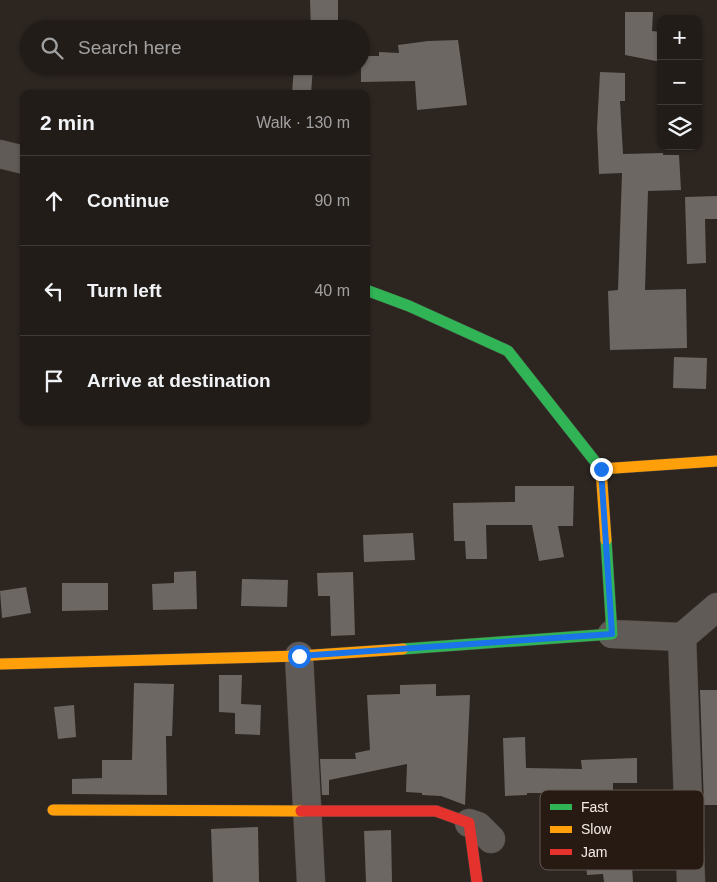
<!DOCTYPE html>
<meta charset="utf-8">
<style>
:root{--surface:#211c18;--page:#2d2925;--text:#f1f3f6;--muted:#a2a1a2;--line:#3e3a37}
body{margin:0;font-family:Helvetica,sans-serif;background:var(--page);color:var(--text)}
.controls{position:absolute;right:15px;top:15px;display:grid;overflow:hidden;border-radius:10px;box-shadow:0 1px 4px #0004}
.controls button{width:45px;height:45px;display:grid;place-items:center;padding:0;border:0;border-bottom:1px solid var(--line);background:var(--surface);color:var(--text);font:25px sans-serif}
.stop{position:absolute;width:15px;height:15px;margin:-11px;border:4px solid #1a73e8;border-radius:50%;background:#fff}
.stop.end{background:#1a73e8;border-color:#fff;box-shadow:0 1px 5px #0008}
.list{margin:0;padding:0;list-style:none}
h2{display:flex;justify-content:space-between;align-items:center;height:65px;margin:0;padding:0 20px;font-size:21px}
h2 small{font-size:16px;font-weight:400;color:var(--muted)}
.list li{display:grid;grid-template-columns:32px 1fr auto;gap:15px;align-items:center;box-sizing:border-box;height:90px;padding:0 20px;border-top:1px solid var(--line)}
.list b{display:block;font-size:19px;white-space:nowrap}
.list em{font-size:16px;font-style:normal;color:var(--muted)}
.icon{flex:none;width:28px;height:28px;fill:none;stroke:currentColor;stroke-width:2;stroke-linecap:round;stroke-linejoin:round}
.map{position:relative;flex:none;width:717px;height:882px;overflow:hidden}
.search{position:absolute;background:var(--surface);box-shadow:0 1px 4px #0004;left:20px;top:20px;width:350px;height:55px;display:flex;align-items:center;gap:12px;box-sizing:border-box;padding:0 18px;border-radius:28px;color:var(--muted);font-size:19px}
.panel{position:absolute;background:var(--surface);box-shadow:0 1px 4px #0004;left:20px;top:90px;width:350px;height:335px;border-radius:10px}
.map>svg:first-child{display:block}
.building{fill:#6d6763}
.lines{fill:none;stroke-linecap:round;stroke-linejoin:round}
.street-casing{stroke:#49423e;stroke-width:29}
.fast-casing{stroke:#49423e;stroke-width:12}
.slow-casing{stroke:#49423e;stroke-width:12}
.jam-casing{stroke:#49423e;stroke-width:12}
.street{stroke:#615b57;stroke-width:28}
.fast{stroke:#30b455;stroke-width:11}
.slow{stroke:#ff9f0a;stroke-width:11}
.jam{stroke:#e5322d;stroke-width:11}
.route{stroke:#1a73e8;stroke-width:6}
.key{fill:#271a12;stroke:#655952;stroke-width:1}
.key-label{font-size:14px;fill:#f5ebe6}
</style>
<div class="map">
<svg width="717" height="882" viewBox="0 0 717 882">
<rect width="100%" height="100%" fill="#2c2520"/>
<g class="building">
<path d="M310,0H338V29H311Z"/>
<path d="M625,12H653L652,31L661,32V62L625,55Z"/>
<path d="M458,40L467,105L417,110L415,81L361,82V56H379V52L399,53L398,45L428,41Z"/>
<path d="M294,66H313L311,94H292Z"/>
<path d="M600,72L625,73V101H620L623,154L663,153V155H679L681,190L648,191L645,290L686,289L687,348L610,350L608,291L618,290L622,173L599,174L597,128Z"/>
<path d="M717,196V219H705L706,263L687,264L685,197Z"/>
<path d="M674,357L707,358L706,389L673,388Z"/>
<path d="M515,486H574L573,526H558L564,557L539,561L532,525H486L487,559H466L465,541H454L453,503L515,502Z"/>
<path d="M413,533L415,560L364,562L363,535Z"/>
<path d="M196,571L197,609L153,610L152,584L174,583V572Z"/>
<path d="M353,572L355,635L331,636L330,596H318L317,573Z"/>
<path d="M242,579L288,580L287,607L241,606Z"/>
<path d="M62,583H108V610L62,611Z"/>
<path d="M26,587L31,613L2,618L0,591Z"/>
<path d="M219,675H242L241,704L261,705L260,735L235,734V713L219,712Z"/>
<path d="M134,683L174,684L172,736H166L167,795L72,794V779L102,778V760H132Z"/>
<path d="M436,684V696L470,695L465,805L441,796L422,795V793L406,792L407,764L329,780V795H322L320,759H356L355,753L370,750L367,695L400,694V685Z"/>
<path d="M700,690H717V805H704Z"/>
<path d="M74,705L76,737L58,739L54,707Z"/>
<path d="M525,737L526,768L582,769L581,760L637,758V783H613V811H583L582,793H527V795L505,796L503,738Z"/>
<path d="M258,827L259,882H213L211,829Z"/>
<path d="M391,830L392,882H366L364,831Z"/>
<path d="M631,849L633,882H604L603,874L587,875L585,852Z"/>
</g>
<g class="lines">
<defs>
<g id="street">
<path d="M0,154L24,160"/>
<path d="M612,634L682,637L717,607"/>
<path d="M682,637L691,882"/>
<path d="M299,656L311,882"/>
<path d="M469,823L478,826L491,839"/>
</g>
<g id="fast">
<path d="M366,290L409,306L508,351L601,469"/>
<path d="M403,649L612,634L606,540"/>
</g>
<g id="slow">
<path d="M606,540L601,469L717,461"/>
<path d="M0,664L299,656L403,649"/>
<path d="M53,810L301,811"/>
</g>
<path id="jam" d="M301,811H436L469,823L477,882"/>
</defs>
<use href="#street" class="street-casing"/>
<use href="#fast" class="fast-casing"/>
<use href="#slow" class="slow-casing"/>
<use href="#jam" class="jam-casing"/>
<use href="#street" class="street"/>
<use href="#fast" class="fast"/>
<use href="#slow" class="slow"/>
<use href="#jam" class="jam"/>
</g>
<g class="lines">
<path class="route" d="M299,656L612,634L601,469"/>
</g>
<rect x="540" y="790" width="164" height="80" rx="8" class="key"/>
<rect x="550" y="804" width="22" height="6" fill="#30b455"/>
<rect x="550" y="826" width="22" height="7" fill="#ff9f0a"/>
<rect x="550" y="849" width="22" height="6" fill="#e5322d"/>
<g class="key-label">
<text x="581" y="812">Fast</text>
<text x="581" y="834">Slow</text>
<text x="581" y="857">Jam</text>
</g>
</svg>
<div class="controls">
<button>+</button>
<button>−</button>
<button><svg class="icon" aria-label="layers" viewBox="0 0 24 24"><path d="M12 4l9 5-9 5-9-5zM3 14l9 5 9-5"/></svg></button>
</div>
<div class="stop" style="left:299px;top:656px"></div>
<div class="stop end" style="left:601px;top:469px"></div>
<div class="search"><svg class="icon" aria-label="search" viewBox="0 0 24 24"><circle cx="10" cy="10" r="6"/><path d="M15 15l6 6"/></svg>Search here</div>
<section class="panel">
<h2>2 min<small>Walk · 130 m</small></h2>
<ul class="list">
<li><svg class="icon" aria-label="ahead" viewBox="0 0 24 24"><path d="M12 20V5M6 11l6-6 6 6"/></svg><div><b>Continue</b></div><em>90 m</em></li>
<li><svg class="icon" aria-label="left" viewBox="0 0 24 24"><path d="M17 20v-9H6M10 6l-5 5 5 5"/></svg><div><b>Turn left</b></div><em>40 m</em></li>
<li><svg class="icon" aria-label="arrive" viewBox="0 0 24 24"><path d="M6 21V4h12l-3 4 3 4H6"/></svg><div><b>Arrive at destination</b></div></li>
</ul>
</section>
</div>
